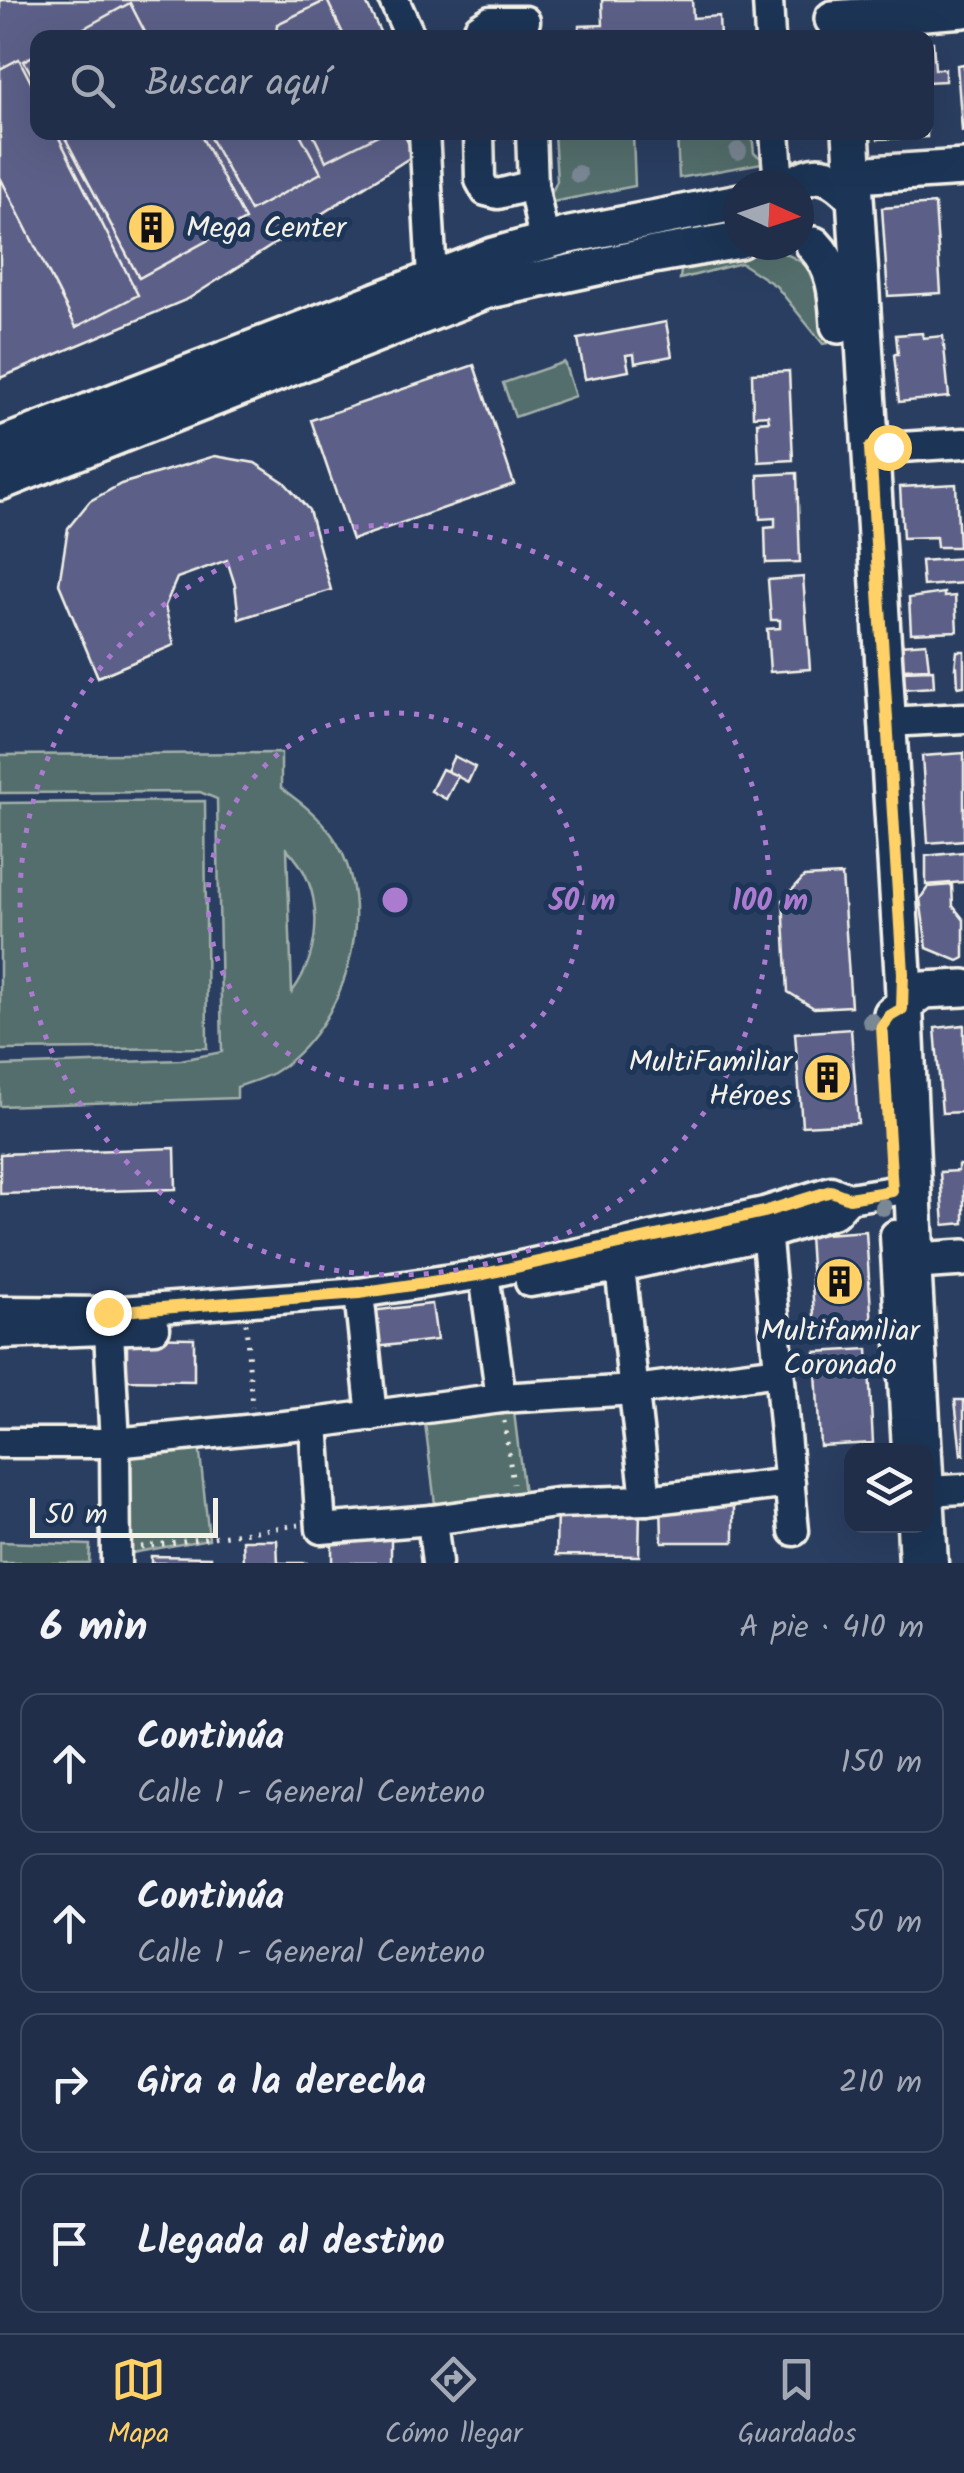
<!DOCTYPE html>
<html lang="es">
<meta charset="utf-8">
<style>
:root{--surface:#202e49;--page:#2d3a53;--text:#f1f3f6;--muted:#a2a8b4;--line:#3d4a61;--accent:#ffd166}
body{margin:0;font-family:Kalam,sans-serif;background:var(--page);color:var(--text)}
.controls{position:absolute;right:30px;bottom:30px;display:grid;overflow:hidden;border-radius:20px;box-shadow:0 10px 40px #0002}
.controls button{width:90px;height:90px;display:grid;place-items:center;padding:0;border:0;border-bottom:2px solid var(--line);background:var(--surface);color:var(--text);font:50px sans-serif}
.compass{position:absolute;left:724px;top:170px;width:90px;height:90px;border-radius:50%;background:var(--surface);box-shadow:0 10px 40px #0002;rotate:93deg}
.scale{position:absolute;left:30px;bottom:25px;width:188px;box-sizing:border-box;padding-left:10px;border:5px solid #f4f1e8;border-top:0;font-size:28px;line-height:35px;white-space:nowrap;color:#f4f1e8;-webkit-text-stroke:8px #1d3557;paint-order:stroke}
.stop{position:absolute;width:30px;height:30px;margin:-22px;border:8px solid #ffd166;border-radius:50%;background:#fff}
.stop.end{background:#ffd166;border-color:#fff;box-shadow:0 2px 10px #0008}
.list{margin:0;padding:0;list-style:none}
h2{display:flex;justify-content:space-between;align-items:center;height:130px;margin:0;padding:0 40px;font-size:42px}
h2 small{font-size:32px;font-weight:400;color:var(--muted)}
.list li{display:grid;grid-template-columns:65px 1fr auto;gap:30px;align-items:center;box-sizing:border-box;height:140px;margin:0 20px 20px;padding:0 20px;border:2px solid var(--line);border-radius:20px}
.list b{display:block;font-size:38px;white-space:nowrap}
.list p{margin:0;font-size:32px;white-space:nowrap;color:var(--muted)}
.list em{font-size:32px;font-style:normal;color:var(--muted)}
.icon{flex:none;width:55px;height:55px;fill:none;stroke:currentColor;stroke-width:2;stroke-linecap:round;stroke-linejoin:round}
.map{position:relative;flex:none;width:964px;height:1563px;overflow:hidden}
.search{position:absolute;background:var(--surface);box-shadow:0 10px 40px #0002;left:30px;right:30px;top:30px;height:110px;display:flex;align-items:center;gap:25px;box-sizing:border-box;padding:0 35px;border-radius:20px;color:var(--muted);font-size:38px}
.sheet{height:770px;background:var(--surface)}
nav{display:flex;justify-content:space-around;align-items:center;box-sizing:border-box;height:140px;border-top:2px solid var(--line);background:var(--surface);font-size:28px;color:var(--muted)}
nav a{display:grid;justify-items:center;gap:5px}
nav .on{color:var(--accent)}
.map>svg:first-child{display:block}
.green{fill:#526e6c;stroke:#a3b0aa;stroke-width:2.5;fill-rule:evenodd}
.building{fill:#5c6188;stroke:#f4f1e8;stroke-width:2.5}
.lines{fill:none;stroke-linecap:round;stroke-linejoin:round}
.minor-casing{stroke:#f4f1e8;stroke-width:35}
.major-casing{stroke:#f4f1e8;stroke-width:42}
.path{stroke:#f4f1e8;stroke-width:5;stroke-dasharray:2.5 8;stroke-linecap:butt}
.minor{stroke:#1d3557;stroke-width:28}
.major{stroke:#1d3557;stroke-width:35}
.tree{fill:#7a8794}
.route{stroke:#ffd166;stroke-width:12}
.ring{fill:none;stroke:#ab7bcf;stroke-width:5;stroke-dasharray:5 10}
.labels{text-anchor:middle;stroke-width:10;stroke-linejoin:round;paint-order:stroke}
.poi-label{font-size:30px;fill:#f4f1e8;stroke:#1d3557;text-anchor:start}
.centre{fill:#ab7bcf;stroke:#1d3557;stroke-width:5}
.ring-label{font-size:30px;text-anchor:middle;font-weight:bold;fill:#ab7bcf;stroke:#1d3557;stroke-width:10;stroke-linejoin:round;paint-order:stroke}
</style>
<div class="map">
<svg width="964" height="1563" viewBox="0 0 964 1563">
<rect width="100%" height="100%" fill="#2a3e61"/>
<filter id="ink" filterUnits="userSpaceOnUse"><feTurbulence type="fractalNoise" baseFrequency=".01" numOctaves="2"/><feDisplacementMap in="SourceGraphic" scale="20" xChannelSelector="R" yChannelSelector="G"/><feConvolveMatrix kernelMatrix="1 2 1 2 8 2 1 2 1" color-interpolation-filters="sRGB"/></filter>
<g filter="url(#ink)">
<g class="green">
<path d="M628,132L633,134L635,186L547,203L557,181L554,133Z"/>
<path d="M677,133H752L754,153L767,162L679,178Z"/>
<path d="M754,247C818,254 825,285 828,343L823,344L776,286L741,263L680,279L682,261Z"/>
<path d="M564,362L575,396L515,417L503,383Z"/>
<path d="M281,753V788C300,802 318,815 332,835C382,907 346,1029 273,1073C262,1079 248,1083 237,1087V1098L0,1106V1066L181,1060L222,1052L217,799L200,792L0,793V755ZM287,849C325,887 323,950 292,992Z"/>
<path d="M205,801L207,1048L0,1050V803Z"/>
<path d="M514,1412L524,1494L435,1504L425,1423Z"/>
<path d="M199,1444L209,1539L132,1553L127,1456Z"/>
<path d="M0,1542L90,1545L89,1563H0Z"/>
</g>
<g class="building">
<path d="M0,0H365L383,38H38V132H403L414,155L188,299L0,378Z"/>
<path d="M327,0L345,38H276L277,24Z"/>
<path d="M602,0H692L693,18L719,16L720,38H579V26L603,25Z"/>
<path d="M130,3L148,38H66Z"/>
<path d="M926,42H933L935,69H945V81L926,82Z"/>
<path d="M38,53V86L24,61Z"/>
<path d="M19,59L38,96V132H56L138,295L76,327L0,177V69Z"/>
<path d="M964,64V131H962L957,65Z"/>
<path d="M927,120V137L878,139L877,132H926Z"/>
<path d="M62,132H199L245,220L139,278Z"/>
<path d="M207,132H299L321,173L250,211Z"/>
<path d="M312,132H384L326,161Z"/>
<path d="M935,204L941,293L888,296L882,208Z"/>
<path d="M666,322L672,356L635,363L634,354L626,355L629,371L585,379L578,339Z"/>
<path d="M922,333L923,338L943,336L949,397L899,402L894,354H898L896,335Z"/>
<path d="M474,365L514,484L352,540L311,420Z"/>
<path d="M789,371L793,460L759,462L757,422L769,421L768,415L753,416L752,373Z"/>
<path d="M215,456L255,463L284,482L309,510L331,590L239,619L235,585L227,560L177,578L165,606L174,645L98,677L59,584L68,528L90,501L121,484Z"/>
<path d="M797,473L800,562L766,563L765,528L775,527V518L760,519L758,475Z"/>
<path d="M956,484L959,547H937L936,537L903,538L900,487Z"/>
<path d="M964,558V583L923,586L921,561Z"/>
<path d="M803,577L810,669L770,672L767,629L780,628V620H771L768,580Z"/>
<path d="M944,593V597L955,596L957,631L911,633L909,598Z"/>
<path d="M926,643L929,668L901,669L900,645Z"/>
<path d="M957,651H964V686L958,687L957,667L955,668Z"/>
<path d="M933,670L934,687L902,689L901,671Z"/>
<path d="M964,753V840L928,843L922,756Z"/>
<path d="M454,756L475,767L468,782L447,771Z"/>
<path d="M442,769L458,776L446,799L431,791Z"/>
<path d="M964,852V882L926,885V856Z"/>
<path d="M842,875L851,1006L814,1008L788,992L783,900L804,877Z"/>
<path d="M952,885L953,906L964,920V958L958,961L927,948L920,899L928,887Z"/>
<path d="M964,1025V1112L942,1113L935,1028Z"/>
<path d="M851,1029L858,1123L802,1126L795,1033Z"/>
<path d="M175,1148L176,1189L0,1194V1154Z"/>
<path d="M958,1165H964V1223L944,1225L940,1172L958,1171Z"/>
<path d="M866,1231L872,1327L815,1331L809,1235Z"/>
<path d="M432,1304L437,1340L374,1347L370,1311Z"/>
<path d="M127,1337L194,1338V1381L117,1380V1357H127Z"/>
<path d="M868,1349L873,1443L820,1446L815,1352Z"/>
<path d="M955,1400H964V1455H961Z"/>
<path d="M734,1499V1542H662L661,1500Z"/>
<path d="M557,1509L640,1511L639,1556L556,1555Z"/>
<path d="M332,1535L391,1536V1563H332Z"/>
<path d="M243,1540H277L278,1563H308H244Z"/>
<path d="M151,1556L211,1557V1563H151Z"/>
</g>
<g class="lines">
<defs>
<g id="minor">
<path d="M394,0L411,38"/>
<path d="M768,0L770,38"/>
<path d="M477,38L479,28L490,21H525"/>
<path d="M424,132L432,277"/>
<path d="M479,132L480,180L486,191L498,194L533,185"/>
<path d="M531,132L533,185L544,240"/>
<path d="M775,132L779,185"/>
<path d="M870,449L964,443"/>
<path d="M887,722L964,718"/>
<path d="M765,1219L794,1531"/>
<path d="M895,1235L907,1450"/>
<path d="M916,1261L933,1563"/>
<path d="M620,1267L646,1500"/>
<path d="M484,1274L501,1398"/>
<path d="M530,1282L620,1267L766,1235L835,1213L849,1198"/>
<path d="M359,1293L372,1416"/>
<path d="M0,1311L108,1312L359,1293L484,1274L764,1212L831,1191L849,1198L893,1191"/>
<path d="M108,1314L115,1443L116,1563"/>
<path d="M0,1334L155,1328"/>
<path d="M314,1423L321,1529L432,1520L556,1503L646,1500L790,1483"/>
<path d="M0,1443H115L314,1423L501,1398L635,1390L779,1371"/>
<path d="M926,1491L964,1489"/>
<path d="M432,1520L437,1563"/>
<path d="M912,1526L914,1563"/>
</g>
<g id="major">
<path d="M833,19L964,9"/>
<path d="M851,132L903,973L916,1261"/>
<path d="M855,175L964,168"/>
<path d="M794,185C818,166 835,177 854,197"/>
<path d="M814,245C836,268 837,295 839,325"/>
<path d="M0,446L493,256L565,236L739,202"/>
<path d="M0,482L485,291L653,255L739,240"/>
<path d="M892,1014L923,990L964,988"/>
<path d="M916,1261L964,1258"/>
</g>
</defs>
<use href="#minor" class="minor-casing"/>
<use href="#major" class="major-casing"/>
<g class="path">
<path d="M246,1323L252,1407"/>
<path d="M504,1421L513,1484"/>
<path d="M141,1547L299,1525"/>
</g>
<use href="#minor" class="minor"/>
<use href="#major" class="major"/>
</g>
<g class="tree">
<circle cx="738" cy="151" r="9"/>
<circle cx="578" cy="174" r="9"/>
<circle cx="871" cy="1021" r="9"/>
<circle cx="883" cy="1207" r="9"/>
</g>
</g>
<g class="lines" filter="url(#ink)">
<path class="route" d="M108,1312L359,1293L484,1274L764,1212L831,1191L849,1198L892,1191L882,1027L890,1016L902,1009L903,973L870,448L888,447"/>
</g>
<g class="ring">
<circle cx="395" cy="900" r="187"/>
<circle cx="395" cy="900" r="375"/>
</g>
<defs>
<symbol id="building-disc" viewBox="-11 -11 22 22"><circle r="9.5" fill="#ffd166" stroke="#1d3557"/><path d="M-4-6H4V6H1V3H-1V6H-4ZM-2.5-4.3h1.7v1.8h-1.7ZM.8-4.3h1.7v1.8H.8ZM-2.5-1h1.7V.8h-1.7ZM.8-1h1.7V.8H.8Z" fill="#111"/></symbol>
</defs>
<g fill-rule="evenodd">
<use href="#building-disc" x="124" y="200" width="55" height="55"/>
<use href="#building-disc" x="800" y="1050" width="55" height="55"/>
<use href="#building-disc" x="812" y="1254" width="55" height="55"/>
</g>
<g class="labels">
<g class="poi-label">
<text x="186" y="237">Mega Center</text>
<text x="792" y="1071" text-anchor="end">MultiFamiliar<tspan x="792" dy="34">Héroes</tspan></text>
<text x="840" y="1340" text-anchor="middle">Multifamiliar<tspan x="840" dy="34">Coronado</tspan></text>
</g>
</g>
<circle cx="395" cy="900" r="15" class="centre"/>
<g class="ring-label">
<text x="582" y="910">50 m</text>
<text x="770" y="910">100 m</text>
</g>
</svg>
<div class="controls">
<button><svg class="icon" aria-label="layers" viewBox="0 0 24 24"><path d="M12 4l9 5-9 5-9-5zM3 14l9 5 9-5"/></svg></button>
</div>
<svg class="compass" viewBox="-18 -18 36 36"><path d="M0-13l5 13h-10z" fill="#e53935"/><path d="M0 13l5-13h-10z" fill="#a2a8b4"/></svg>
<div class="scale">50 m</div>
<div class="stop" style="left:888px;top:447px"></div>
<div class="stop end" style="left:108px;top:1312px"></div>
<div class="search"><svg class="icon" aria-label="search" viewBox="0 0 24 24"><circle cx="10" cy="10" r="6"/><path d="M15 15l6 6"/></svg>Buscar aquí</div>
</div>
<section class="sheet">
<h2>6 min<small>A pie · 410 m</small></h2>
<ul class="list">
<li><svg class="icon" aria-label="ahead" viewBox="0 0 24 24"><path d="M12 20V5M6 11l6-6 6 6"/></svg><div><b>Continúa</b><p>Calle 1 - General Centeno</p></div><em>150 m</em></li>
<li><svg class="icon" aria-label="ahead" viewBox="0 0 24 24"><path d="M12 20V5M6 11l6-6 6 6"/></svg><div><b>Continúa</b><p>Calle 1 - General Centeno</p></div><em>50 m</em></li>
<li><svg class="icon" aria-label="right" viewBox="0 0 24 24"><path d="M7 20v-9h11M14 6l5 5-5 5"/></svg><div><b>Gira a la derecha</b></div><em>210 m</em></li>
<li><svg class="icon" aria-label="arrive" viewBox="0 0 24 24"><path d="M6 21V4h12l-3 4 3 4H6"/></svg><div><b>Llegada al destino</b></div></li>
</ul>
</section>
<nav>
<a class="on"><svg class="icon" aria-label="map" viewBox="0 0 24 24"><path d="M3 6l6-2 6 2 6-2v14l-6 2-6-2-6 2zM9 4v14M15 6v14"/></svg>Mapa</a>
<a><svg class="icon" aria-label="directions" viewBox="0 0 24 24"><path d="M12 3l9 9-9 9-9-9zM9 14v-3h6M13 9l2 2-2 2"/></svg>Cómo llegar</a>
<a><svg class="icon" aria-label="saved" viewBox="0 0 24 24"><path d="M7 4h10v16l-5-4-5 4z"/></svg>Guardados</a>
</nav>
